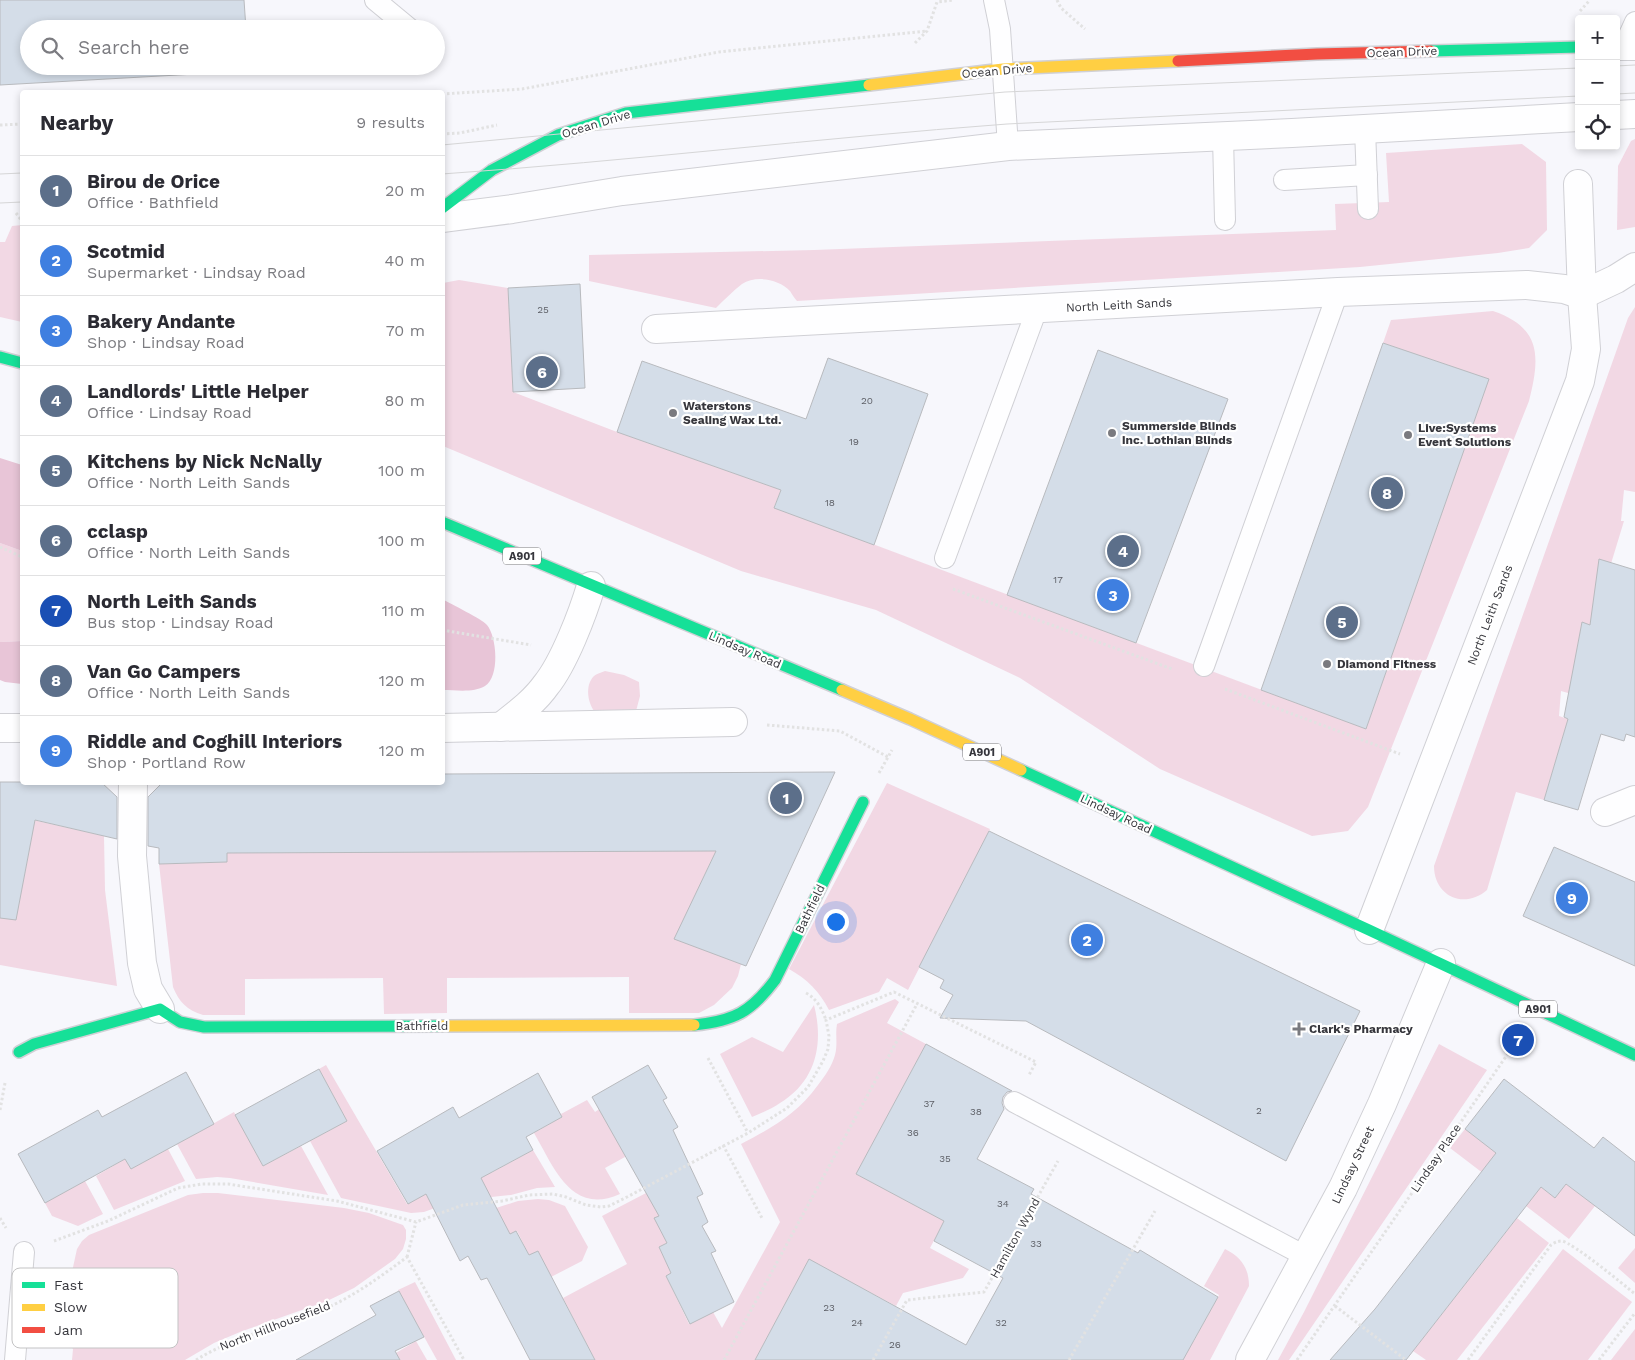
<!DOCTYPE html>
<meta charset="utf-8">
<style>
:root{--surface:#fff;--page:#f2f2f3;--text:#2b2b33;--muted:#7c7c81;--line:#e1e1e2;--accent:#ea580c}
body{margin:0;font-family:"Work Sans",sans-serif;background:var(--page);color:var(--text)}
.controls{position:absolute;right:15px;top:15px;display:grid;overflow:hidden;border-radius:5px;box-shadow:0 2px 8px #0003}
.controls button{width:45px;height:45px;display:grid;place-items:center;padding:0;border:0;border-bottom:1px solid var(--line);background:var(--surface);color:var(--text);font:25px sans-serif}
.you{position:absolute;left:835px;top:921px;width:18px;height:18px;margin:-12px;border:4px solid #fff;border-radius:50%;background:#1a73e8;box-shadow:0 0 0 8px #1a73e833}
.badge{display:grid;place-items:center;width:32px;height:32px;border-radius:50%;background:var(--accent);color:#fff;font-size:16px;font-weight:700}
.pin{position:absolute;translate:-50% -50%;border:2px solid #fff;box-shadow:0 1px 5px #0006}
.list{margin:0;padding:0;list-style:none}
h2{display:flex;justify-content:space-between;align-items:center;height:65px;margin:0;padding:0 20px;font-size:21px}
h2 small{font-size:16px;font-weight:400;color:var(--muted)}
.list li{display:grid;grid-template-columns:32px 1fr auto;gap:15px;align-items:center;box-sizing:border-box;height:70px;padding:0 20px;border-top:1px solid var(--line)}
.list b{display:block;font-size:19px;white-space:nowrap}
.list p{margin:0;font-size:16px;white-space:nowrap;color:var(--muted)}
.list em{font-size:16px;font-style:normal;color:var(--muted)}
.icon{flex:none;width:28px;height:28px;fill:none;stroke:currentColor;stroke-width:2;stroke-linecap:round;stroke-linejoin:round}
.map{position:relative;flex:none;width:1635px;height:1360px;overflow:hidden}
.search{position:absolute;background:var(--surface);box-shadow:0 2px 8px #0003;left:20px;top:20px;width:425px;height:55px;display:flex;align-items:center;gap:12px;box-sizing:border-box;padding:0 18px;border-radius:28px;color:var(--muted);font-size:19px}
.panel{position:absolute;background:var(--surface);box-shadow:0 2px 8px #0003;left:20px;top:90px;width:425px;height:695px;border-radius:5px}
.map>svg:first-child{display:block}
.green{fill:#f2d8e4}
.forest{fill:#e8c5d7}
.building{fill:#d4dde8;stroke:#b8babe}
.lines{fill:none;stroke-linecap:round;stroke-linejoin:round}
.lane-casing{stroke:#d0d0d5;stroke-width:22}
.street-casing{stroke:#d0d0d5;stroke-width:30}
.fast-casing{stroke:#d0d0d5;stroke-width:14}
.slow-casing{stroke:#d0d0d5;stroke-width:14}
.jam-casing{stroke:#d0d0d5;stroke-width:14}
.path{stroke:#e2e2e2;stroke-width:3;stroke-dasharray:2.5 2.5;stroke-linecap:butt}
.lane{stroke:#fefeff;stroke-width:20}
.street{stroke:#fefeff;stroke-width:28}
.fast{stroke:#16e098;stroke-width:11}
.slow{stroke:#ffcf43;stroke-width:11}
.jam{stroke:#f24e42;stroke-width:11}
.tram{stroke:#d6d6d7;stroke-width:1}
.poi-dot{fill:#7a7a7f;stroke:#fff;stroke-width:2}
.labels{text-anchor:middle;stroke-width:4.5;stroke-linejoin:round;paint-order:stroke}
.number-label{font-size:10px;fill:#5e6067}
.shield{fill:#fff;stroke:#727276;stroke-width:1}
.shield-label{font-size:11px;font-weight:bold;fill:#36363c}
.street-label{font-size:12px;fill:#36363c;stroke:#fff}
.poi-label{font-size:12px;font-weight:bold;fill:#36363c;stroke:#fff;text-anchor:start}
.key{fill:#fff;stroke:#c3c3c4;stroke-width:1}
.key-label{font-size:14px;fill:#36363c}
</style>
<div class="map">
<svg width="1635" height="1360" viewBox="0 0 1635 1360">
<rect width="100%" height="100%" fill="#f7f7fc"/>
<g class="green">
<path d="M1635,139V227L1617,230L1618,166L1631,141Z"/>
<path d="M1522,144L1546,162L1547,230L1529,248L1498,253L1360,267L797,301C794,298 792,294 790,291C779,279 756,275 742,284C733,291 724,300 716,308L589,281V255L814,250L1336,230L1335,204L1389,202L1386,153Z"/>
<path d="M22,225V322L0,317V242H5L12,226Z"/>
<path d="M459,280L508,288L513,392L617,432L781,490L774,507L1366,729L1488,379L1383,343L1391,320L1493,311C1542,328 1540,357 1529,401L1368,807L1348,831L1312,836L1160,769L1020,678L876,610L741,571L443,446V283Z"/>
<path d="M1635,307V492L1624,490L1621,521H1624L1592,626L1582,623L1577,648L1575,695L1561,691L1559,716L1568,719L1544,800L1516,792L1487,890C1464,910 1434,896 1434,866L1628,318Z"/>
<path d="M0,543L22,551V641L0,642Z"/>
<path d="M605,671L624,675L639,682L640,696L636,711L598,715C589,708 585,690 591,680C594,674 600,673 605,671Z"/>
<path d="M887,783L990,829L908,990L887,978L879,992L829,1010C820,992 807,979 789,969Z"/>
<path d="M11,815L104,836L105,890L117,986L0,965V878H24L29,852Z"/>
<path d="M721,845L711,861L675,939L741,964L738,976L732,988L714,1005L699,1013H629V977L447,978V1013L384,1014L383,978L245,979V1015H203C187,1010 179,1002 173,987L159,864L227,862V853L696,851V846Z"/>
<path d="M895,999L899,1002L887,1023L926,1044L856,1174L922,1209L949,1212L930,1248L969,1269L963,1278L903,1293L896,1306L809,1260L755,1360H595L563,1298L627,1264L602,1216L648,1192L660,1216L655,1219L667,1243L659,1247L671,1273L666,1276L689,1324L713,1312L722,1328L780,1222L741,1144C773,1127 796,1115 818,1085C825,1076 832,1066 835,1055C838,1044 835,1034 837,1024Z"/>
<path d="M814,1005C824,1044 816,1081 780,1103C772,1109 761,1113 752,1117L720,1054L752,1037L783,1052Z"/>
<path d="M1439,1044L1487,1070L1289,1360H1278L1304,1312Z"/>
<path d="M326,1065L407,1204L445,1183L435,1208L424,1212L411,1213L341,1198L310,1141L347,1121L319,1069Z"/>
<path d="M587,1100L595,1112L601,1108L634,1152L605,1168L620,1194C571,1216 554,1167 534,1133L562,1117L561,1114Z"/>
<path d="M234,1112L263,1166L301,1146L328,1195L230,1178L217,1177L196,1179L177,1144Z"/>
<path d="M1465,1129L1555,1198L1566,1184L1595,1206L1569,1239L1450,1148Z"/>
<path d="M168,1149L185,1181L114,1210L96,1176L125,1159L131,1169Z"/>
<path d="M477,1149L491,1173L533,1150L555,1187L537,1188L511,1195L482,1198Z"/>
<path d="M85,1181L103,1214L78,1226L52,1216L45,1203Z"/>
<path d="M203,1193H218L344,1208L369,1213L403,1225L406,1230V1239L403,1249L395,1259L354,1288L327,1301L240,1332L214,1343L185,1360H72L73,1349L63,1337L61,1322L77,1249L82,1241L89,1235L188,1195Z"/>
<path d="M538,1199L549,1200L565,1206L588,1247L582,1261L551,1277L529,1255L517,1231L510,1235L496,1208L518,1201Z"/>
<path d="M1517,1218L1549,1243L1457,1360H1426L1413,1351Z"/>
<path d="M1635,1248V1283L1618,1268Z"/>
<path d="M1225,1249C1241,1257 1249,1268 1249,1286L1210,1360H1150L1194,1341L1219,1295L1204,1286Z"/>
<path d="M1563,1249L1632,1302L1588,1360H1478Z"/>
<path d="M415,1282L456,1360H437L398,1290Z"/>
<path d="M1635,1329V1360H1611Z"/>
<path d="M416,1341L427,1360H400L396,1353Z"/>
</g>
<g class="forest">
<path d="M0,458L22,465V551L0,543Z"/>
<path d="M442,599C451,604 482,619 487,625C497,637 500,677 485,686C474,693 455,690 443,690Z"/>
<path d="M22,641V684L5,682L0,680V642Z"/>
</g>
<g class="building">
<path d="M0,0H244L246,29H29V66H249V71L0,85Z"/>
<path d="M580,284L585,388L513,392L508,288Z"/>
<path d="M1383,343L1489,379L1366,729L1261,690Z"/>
<path d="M1098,350L1228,399L1136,643L1007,595Z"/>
<path d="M828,358L928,394L874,545L774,508L781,490L617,432L642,361L806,419Z"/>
<path d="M1599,559L1635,570V737L1626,734L1624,741L1601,734L1578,810L1544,800L1568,719L1564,717L1582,622L1590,625Z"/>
<path d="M835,772L746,966L674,939L716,851L227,853V862L159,864V848L148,846V797L163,782H442V774Z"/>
<path d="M0,782H101L117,797V839L35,820L16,920L0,918Z"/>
<path d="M989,831L1360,1011L1286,1161L1026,1021L940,1018L953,995L940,988L944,980L919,967Z"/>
<path d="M1554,847L1635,882V966L1523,916Z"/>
<path d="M926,1044L1012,1091L1007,1092L1003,1097L1002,1103L1004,1109L977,1159L1034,1189L1031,1194L1138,1253L1140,1250L1218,1297L1183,1360H755L809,1259L966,1345L1003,1278L934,1241L944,1221L856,1174Z"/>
<path d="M648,1065L667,1098L663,1100L678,1127L673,1130L703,1194L697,1197L708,1222L702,1226L716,1251L711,1253L734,1302L690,1324L666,1276L671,1273L659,1247L667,1243L654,1218L659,1216L592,1097Z"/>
<path d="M319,1069L347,1121L263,1166L235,1115Z"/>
<path d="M186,1072L214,1124L131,1169L125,1159L45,1203L18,1154L98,1110L102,1117Z"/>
<path d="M538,1073L562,1117L526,1137L533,1150L481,1178L510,1234L516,1231L529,1255L538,1251L595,1360H530L487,1278L481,1280L468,1256L460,1261L426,1194L408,1204L377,1151L453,1107L459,1118Z"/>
<path d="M1504,1079L1594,1148L1603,1137L1635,1162V1236L1566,1184L1555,1198L1541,1187L1406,1360H1330L1375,1309L1496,1153L1465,1129Z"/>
<path d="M399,1291L424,1337L395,1351L400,1360H296L376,1315L370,1306Z"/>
</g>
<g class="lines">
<defs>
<g id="lane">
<path d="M375,0L410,29"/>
<path d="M994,0L1000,29L1008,146"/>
<path d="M1624,46L1635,22"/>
<path d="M1365,129L1368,209"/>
<path d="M1223,137L1225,220"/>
<path d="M1284,180L1367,175"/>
<path d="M945,558L1037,309"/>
<path d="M1204,666L1338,292"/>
<path d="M1014,1102L1307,1257"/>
<path d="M15,1360L24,1252"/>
</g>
<g id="street">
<path d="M1616,46H1635"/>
<path d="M1616,115L1635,114"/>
<path d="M442,218L512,209L622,191L1008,146L1292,133L1579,117"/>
<path d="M1582,295L1616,279L1635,267"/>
<path d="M656,329L1338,292L1527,285L1564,289L1582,295"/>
<path d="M501,727C517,714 534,702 546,685C564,663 583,613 591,586"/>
<path d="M0,728H22"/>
<path d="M442,728L733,722"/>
<path d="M133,782L132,856L142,963L148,989L160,1009"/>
<path d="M1605,812L1635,800"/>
<path d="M1369,930L1580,381L1586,349L1582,295L1578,184"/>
<path d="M1250,1360L1343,1188L1382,1104L1441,963"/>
</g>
<g id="fast">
<path d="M1431,51L1579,47"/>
<path d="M442,208L492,170L558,135L626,113L869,85"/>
<path d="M0,357L22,363"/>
<path d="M442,522L842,690"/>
<path d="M1021,770L1369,930L1635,1055"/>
<path d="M694,1025C734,1021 751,1012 775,980L863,802"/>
<path d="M19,1052L34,1044L160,1009L180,1022L204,1027L440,1026"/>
</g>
<g id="slow">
<path d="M869,85L1003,69L1178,61"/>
<path d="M842,690L910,719L1021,770"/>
<path d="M440,1026L694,1025"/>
</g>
<path id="jam" d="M1178,61L1317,54L1431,51"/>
</defs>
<use href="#lane" class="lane-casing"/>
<use href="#street" class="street-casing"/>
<use href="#fast" class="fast-casing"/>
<use href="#slow" class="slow-casing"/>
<use href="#jam" class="jam-casing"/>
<g class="path">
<path d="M1057,0L1061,8L1085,29"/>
<path d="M1580,11L1590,0"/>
<path d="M915,43L927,31L937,2L954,0"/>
<path d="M442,94L522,89L719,52L927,31"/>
<path d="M0,125L22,124"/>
<path d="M442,134L460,133L497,125"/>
<path d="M16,213L22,221"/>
<path d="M0,547L22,557"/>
<path d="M953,589L1172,669"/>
<path d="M442,630L531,645"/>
<path d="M1225,689L1400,754"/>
<path d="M767,725L840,731L888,757"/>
<path d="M879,773L892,750"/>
<path d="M806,993C817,999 822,1009 826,1020"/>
<path d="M708,1058L748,1133"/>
<path d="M0,1110L5,1083"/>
<path d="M723,1145L763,1220"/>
<path d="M0,1218L6,1228"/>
<path d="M54,1241L108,1221L178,1188L202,1184H228L337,1201L416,1222L463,1205L502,1201L529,1195L553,1194L566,1197L586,1205L601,1207L609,1206L627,1197L748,1133L787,1108L808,1087L823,1061L828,1049L829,1036L826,1020L894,992L1036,1062L1029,1075"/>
<path d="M407,1257L416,1222"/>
<path d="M1335,1306L1406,1360"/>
<path d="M196,1360C235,1336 279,1327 322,1310C353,1297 380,1277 407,1257L464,1360"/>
<path d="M724,1360L917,1004"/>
<path d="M873,1360L907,1300L984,1292L1058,1161"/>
<path d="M1069,1360L1155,1211"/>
<path d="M1297,1360L1518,1039"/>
<path d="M1468,1360L1551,1245C1554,1243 1557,1241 1562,1241C1573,1243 1623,1284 1635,1294"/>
<path d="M1599,1360L1635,1313"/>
</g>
<use href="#lane" class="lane"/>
<use href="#street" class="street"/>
<use href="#fast" class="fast"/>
<use href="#slow" class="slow"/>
<use href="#jam" class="jam"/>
<g class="tram">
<path d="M1616,66L1635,65"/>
<path d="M1616,94L1635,93"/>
<path d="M442,145L1005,92L1579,68"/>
<path d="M0,174L22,173"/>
<path d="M442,174C631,161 819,138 1007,124L1579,96"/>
<path d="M0,203L22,202"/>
</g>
</g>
<g class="poi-dot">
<circle cx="673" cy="413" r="5"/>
<circle cx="1112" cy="433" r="5"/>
<circle cx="1408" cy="435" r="5"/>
<circle cx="1327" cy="664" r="5"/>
<path d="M1296.5 1021.5h5v5h5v5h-5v5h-5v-5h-5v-5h5z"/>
</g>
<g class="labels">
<g class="number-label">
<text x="543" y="313">25</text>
<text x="867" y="404">20</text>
<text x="854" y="445">19</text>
<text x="830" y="506">18</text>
<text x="1058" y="583">17</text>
<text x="929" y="1107">37</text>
<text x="1259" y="1114">2</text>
<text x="976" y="1115">38</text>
<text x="913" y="1136">36</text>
<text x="945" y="1162">35</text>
<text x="1003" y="1207">34</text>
<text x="1036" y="1247">33</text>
<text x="829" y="1311">23</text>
<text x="857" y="1326">24</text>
<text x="1001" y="1326">32</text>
<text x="895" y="1348">26</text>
</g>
<g class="shield">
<rect x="503" y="547.5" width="38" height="17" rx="4"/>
<rect x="963" y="743.5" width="38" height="17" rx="4"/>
<rect x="1519" y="1000.5" width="38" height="17" rx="4"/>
</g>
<g class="shield-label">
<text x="522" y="560">A901</text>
<text x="982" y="756">A901</text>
<text x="1538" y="1013">A901</text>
</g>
<g class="street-label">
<text transform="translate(1402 52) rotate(-2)" y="4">Ocean Drive</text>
<text transform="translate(997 71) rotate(-5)" y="4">Ocean Drive</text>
<text transform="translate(596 124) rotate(-17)" y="4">Ocean Drive</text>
<text transform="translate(1119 305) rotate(-3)" y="4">North Leith Sands</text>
<text transform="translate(1490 615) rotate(-69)" y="4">North Leith Sands</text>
<text transform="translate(745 650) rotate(23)" y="4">Lindsay Road</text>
<text transform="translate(1116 814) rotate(25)" y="4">Lindsay Road</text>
<text transform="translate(810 909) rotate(-64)" y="4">Bathfield</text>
<text x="422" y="1030">Bathfield</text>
<text transform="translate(1436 1158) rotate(-56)" y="4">Lindsay Place</text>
<text transform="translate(1353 1165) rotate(-65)" y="4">Lindsay Street</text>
<text transform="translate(1015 1238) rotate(-61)" y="4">Hamilton Wynd</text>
<text transform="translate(275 1326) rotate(-21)" y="4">North Hillhousefield</text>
</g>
<g class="poi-label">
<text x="683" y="410">Waterstons<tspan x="683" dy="14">Sealing Wax Ltd.</tspan></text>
<text x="1122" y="430">Summerside Blinds<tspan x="1122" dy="14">inc. Lothian Blinds</tspan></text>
<text x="1418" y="432">Live:Systems<tspan x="1418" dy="14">Event Solutions</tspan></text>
<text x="1337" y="668">Diamond Fitness</text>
<text x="1309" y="1033">Clark's Pharmacy</text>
</g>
</g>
<rect x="12" y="1268" width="166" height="80" rx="8" class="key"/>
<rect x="22" y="1282" width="23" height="6" fill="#16e098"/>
<rect x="22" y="1304" width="23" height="7" fill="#ffcf43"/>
<rect x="22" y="1327" width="23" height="6" fill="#f24e42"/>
<g class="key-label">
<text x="54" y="1290">Fast</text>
<text x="54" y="1312">Slow</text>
<text x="54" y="1335">Jam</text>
</g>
</svg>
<div class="controls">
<button>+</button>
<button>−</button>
<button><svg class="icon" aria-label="locate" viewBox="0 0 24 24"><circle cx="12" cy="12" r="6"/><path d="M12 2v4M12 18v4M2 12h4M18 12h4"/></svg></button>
</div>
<div class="you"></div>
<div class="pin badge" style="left:786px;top:798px;background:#5c6f8a">1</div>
<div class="pin badge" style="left:1087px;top:940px;background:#3f7fe0">2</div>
<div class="pin badge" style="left:1113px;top:595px;background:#3f7fe0">3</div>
<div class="pin badge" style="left:1123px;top:551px;background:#5c6f8a">4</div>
<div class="pin badge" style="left:1342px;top:622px;background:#5c6f8a">5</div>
<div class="pin badge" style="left:542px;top:372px;background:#5c6f8a">6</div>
<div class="pin badge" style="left:1518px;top:1040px;background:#1a4fb4">7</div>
<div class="pin badge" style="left:1387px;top:493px;background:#5c6f8a">8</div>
<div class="pin badge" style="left:1572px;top:898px;background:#3f7fe0">9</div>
<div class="search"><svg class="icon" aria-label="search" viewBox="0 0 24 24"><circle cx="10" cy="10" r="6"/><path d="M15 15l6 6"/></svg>Search here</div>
<section class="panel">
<h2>Nearby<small>9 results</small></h2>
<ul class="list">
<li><span class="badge" style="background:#5c6f8a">1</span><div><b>Birou de Orice</b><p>Office · Bathfield</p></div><em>20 m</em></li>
<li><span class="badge" style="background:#3f7fe0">2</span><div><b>Scotmid</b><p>Supermarket · Lindsay Road</p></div><em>40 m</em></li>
<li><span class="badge" style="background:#3f7fe0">3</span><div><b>Bakery Andante</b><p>Shop · Lindsay Road</p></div><em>70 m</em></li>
<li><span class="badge" style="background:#5c6f8a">4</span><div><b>Landlords' Little Helper</b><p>Office · Lindsay Road</p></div><em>80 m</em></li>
<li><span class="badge" style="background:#5c6f8a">5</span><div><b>Kitchens by Nick NcNally</b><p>Office · North Leith Sands</p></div><em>100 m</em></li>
<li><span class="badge" style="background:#5c6f8a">6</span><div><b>cclasp</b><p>Office · North Leith Sands</p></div><em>100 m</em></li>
<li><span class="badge" style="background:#1a4fb4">7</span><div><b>North Leith Sands</b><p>Bus stop · Lindsay Road</p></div><em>110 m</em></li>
<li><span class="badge" style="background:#5c6f8a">8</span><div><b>Van Go Campers</b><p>Office · North Leith Sands</p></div><em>120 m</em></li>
<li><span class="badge" style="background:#3f7fe0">9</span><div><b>Riddle and Coghill Interiors</b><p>Shop · Portland Row</p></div><em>120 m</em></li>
</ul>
</section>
</div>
